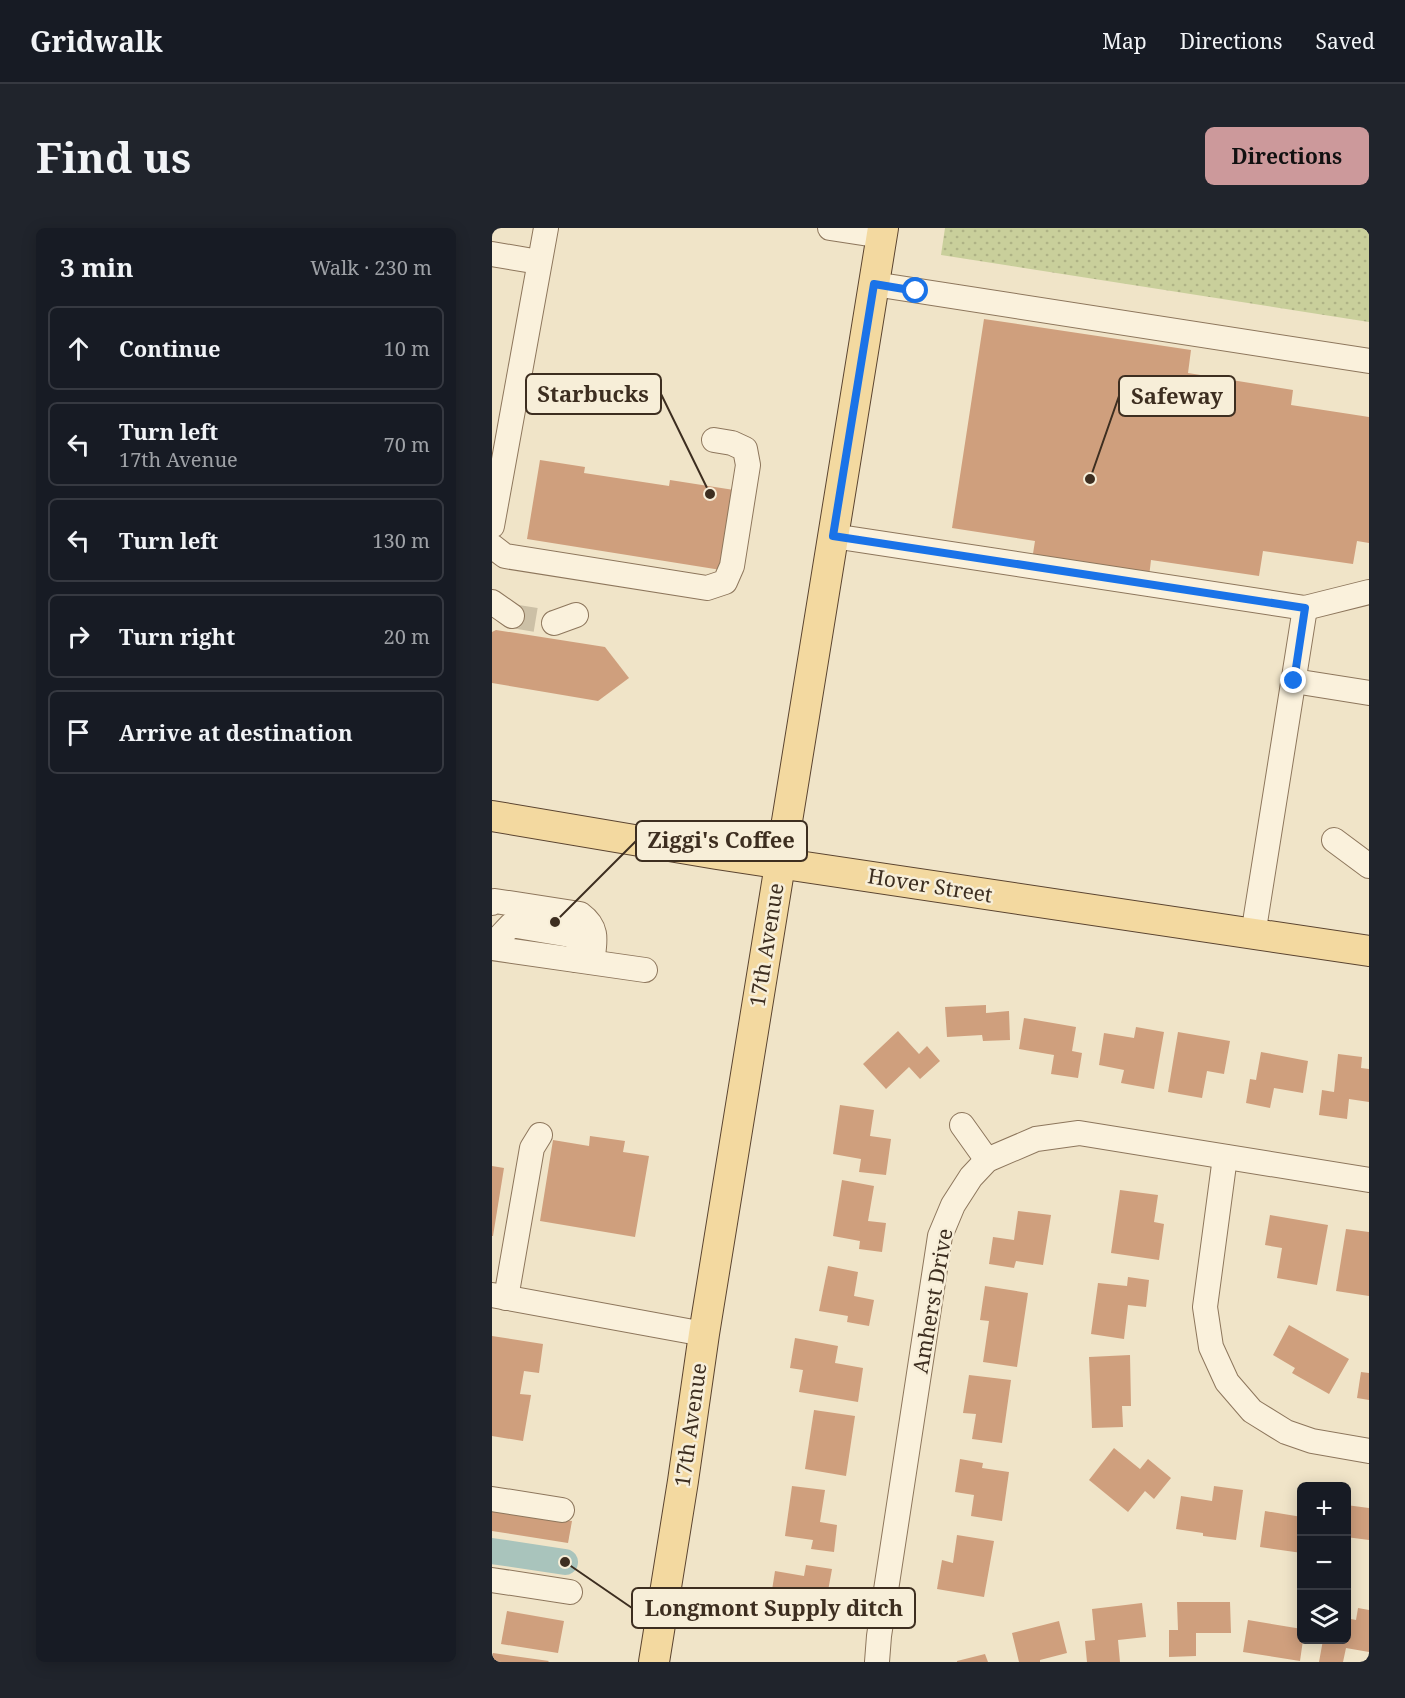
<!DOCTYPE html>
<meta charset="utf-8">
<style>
:root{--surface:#171b24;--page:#20242c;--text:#f1f3f6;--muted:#9ea1a6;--line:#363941;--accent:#cc999b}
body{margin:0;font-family:"Noto Serif",serif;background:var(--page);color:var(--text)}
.controls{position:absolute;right:18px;bottom:18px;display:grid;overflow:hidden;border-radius:9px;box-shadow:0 3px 15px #0003}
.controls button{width:54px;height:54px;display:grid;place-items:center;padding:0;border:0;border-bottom:2px solid var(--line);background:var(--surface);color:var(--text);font:30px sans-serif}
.stop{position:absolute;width:18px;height:18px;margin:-14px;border:4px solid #1a73e8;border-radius:50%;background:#fff}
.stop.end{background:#1a73e8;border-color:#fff;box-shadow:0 2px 6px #0008}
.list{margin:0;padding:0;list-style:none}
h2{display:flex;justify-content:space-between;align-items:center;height:78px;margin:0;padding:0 24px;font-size:26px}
h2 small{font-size:20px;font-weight:400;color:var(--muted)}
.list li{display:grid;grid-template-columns:39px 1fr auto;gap:18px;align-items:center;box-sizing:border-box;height:84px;margin:0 12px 12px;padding:0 12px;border:2px solid var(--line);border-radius:9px}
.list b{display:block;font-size:22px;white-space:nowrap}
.list p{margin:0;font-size:20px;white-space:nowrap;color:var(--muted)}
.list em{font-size:20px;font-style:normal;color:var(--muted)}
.icon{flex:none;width:33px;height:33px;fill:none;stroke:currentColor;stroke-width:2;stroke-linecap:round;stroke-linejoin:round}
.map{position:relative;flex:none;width:877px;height:1434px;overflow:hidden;border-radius:9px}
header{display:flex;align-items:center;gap:36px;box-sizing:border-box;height:84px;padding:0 30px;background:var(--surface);border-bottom:2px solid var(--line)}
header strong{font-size:28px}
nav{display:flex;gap:33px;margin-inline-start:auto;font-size:21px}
.intro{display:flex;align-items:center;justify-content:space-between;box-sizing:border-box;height:144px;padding:0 36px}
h1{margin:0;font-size:42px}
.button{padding:15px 27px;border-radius:9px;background:var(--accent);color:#111;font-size:21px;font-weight:700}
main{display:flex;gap:36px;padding:0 36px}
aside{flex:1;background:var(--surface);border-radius:9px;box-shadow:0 3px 15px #0003}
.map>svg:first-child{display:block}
.grass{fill:url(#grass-dots)}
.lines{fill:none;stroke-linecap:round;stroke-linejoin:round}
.canal{stroke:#a9c4bc;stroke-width:26}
.building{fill:#cf9f7d}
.minor-tunnel{stroke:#ccc0a6;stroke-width:24;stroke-dasharray:24 12;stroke-linecap:butt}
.minor-casing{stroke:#8d765c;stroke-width:26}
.major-casing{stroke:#5b4430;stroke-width:32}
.minor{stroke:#faf1dc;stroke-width:24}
.major{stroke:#f3d9a0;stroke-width:30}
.route{stroke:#1a73e8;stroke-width:8}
.labels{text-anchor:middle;stroke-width:5;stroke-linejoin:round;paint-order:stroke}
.street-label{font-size:21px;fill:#3d2e20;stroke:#f7eed8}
.leader{fill:none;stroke:#3d2e20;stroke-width:2}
.callout-dot{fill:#3d2e20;stroke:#f7eed8;stroke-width:2}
.callout{fill:#f7eed8;stroke:#3d2e20;stroke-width:2}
.callout-label{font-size:22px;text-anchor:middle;font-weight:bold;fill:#3d2e20}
</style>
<header>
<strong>Gridwalk</strong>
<nav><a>Map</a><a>Directions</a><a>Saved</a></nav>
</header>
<div class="intro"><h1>Find us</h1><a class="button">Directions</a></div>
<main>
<aside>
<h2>3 min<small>Walk · 230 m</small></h2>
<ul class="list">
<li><svg class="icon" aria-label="ahead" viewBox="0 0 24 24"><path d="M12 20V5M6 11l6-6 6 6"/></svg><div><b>Continue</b></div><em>10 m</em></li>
<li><svg class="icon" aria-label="left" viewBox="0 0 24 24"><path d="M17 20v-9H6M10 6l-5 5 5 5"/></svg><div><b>Turn left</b><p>17th Avenue</p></div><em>70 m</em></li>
<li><svg class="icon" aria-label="left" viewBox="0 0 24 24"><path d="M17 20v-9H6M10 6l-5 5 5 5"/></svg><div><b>Turn left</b></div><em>130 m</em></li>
<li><svg class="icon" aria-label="right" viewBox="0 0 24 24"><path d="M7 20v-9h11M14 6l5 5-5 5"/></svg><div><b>Turn right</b></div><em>20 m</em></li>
<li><svg class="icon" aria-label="arrive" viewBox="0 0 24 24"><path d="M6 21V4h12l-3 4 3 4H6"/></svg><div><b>Arrive at destination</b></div></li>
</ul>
</aside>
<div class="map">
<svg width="877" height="1434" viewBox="0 0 877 1434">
<defs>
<pattern id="grass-dots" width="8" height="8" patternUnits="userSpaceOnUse" patternTransform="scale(1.5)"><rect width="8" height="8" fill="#c9cf9b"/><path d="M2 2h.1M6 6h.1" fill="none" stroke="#aeb285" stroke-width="1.8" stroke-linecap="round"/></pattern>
</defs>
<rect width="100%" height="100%" fill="#f0e4c8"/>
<path class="grass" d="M453,0H877V94L449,27Z"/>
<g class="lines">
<path class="canal" d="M0,1323L73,1334"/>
</g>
<g class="building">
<path d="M492,91L699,122L696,145L801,162L799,177L877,189V315L865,313L861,336L771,323L767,348L659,332L657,349L540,332L543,313L460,300Z"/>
<path d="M48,232L93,239L92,245L177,258L178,252L242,262L229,342L35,311Z"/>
<path d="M4,402L113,419L137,450L106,473L0,455V404Z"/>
<path d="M494,777V785L517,783L518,812L491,813L490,807L455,809L453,779Z"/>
<path d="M532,790L584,799L580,823L590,825L586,850L559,846L562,827L527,821Z"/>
<path d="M644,799L672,804L662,861L629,855L632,842L607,837L612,805L642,810Z"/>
<path d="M406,803L427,826L435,818L448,833L428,851L417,839L394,861L371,836Z"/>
<path d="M686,804L738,813L732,846L715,843L710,870L676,864Z"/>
<path d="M769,824L816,833L811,865L782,860L778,880L754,875L758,851L764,852Z"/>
<path d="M846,826L870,829L869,840L877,841V874L857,871L855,891L827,887L830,862L842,864Z"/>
<path d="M348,877L382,882L378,908L399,911L394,947L367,944L369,931L341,926Z"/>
<path d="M98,908L133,913L131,924L157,928L143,1009L48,993L61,912L97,918Z"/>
<path d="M0,938L12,940L1,1008H0Z"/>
<path d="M350,952L382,958L376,993L394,995L390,1024L367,1021L368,1013L341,1008Z"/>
<path d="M628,962L666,967L662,994L672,996L667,1032L619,1025Z"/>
<path d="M526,983L559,987L551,1037L524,1033L522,1040L497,1036L501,1009L522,1012Z"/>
<path d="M778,987L836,997L825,1057L785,1050L790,1020L773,1017Z"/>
<path d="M854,1001L877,1004V1068L844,1063Z"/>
<path d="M336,1038L366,1044L362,1068L382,1072L377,1098L355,1094L356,1088L327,1083Z"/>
<path d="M636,1049L657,1052L654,1079L636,1077L632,1111L599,1106L606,1055L635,1058Z"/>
<path d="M493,1058L536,1065L525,1139L491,1134L497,1093L488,1092Z"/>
<path d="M797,1097L857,1131L837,1166L800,1145L803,1140L781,1127Z"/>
<path d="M0,1108L51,1116L47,1145L32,1143L28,1166L39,1167L31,1213L0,1208Z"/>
<path d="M303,1110L346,1118L343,1135L371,1140L366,1174L307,1164L311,1142L298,1140Z"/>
<path d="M638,1127L639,1178H630L631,1199L600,1200L597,1129Z"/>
<path d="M869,1144L877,1145V1172L865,1170Z"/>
<path d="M477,1147L519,1152L510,1215L480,1211L484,1186L471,1185Z"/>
<path d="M322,1182L363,1188L354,1248L313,1241Z"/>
<path d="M622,1220L648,1241L656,1231L679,1250L662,1271L653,1263L636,1284L597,1252Z"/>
<path d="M468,1231L491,1235L490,1240L517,1244L510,1293L479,1288L482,1267L463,1264Z"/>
<path d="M300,1258L333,1262L328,1294L345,1297L342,1324L319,1321L321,1312L293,1308Z"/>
<path d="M722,1258L751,1262L744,1312L711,1308V1305L684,1301L689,1268L720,1273Z"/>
<path d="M854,1277L877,1280V1312L854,1309Z"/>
<path d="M0,1281L80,1293L76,1315L0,1303Z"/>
<path d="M773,1283L810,1289V1325L768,1319Z"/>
<path d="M465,1307L502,1313L492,1369L445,1361L450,1332L461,1335Z"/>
<path d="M314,1337L340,1341L334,1374L314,1371L309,1400L275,1394L283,1343L312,1348Z"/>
<path d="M685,1374H738L739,1405H704V1428L677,1429V1402H686Z"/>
<path d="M650,1375L654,1409L626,1412L628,1434H595L593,1413L603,1412L600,1381Z"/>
<path d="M866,1380L877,1382V1424L854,1420L851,1434H827L831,1412H854V1390L864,1392Z"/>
<path d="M15,1383L72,1393L66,1425L9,1416Z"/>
<path d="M756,1392L810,1401V1412H811L808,1433L751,1424Z"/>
<path d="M567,1393L575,1425L548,1432V1434H527L520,1405Z"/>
<path d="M1,1425L57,1433L56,1434H0Z"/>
<path d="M493,1426L496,1434H465V1433Z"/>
</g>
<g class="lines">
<path class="minor-tunnel" d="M20,388L62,395"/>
<defs>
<g id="minor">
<path d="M338,0L390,8"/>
<path d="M0,26L47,34"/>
<path d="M382,56L877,133"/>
<path d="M0,298L54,0"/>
<path d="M341,308L813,380L877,364"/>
<path d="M0,318L13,328L215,360L233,354L240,338L256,237L253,221L240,215L222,212"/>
<path d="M0,374L20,388"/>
<path d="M62,395L84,387"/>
<path d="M802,453L877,465"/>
<path d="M842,612L877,638"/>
<path d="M0,675L3,673L88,686C107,700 103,713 100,734"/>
<path d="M761,707L813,380"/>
<path d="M0,717L19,697L78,707L84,710L87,716L84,732"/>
<path d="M0,720L153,742"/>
<path d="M470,897L495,932"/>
<path d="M733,929L713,1079L719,1119L735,1154L760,1183L794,1204L820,1213L877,1223"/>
<path d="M0,1067L212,1106"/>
<path d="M14,1070L40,920L48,907"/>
<path d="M0,1271L70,1282"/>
<path d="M0,1352L78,1364"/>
<path d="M385,1434L387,1408L448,1008L461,977L479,949L495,932L544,911L587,905L877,952"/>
</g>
<g id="major">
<path d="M0,588L225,626L877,723"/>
<path d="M162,1434L191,1253L212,1106L391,0"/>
</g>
</defs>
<use href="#minor" class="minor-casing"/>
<use href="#major" class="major-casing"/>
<use href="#minor" class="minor"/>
<use href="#major" class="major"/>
</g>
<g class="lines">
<path class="route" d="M424,63L382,56L341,308L813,380L802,453"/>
</g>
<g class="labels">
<g class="street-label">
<text transform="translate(438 658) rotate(9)" y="7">Hover Street</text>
<text transform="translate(275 717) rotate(-81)" y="7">17th Avenue</text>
<text transform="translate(441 1073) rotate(-80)" y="7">Amherst Drive</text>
<text transform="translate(199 1197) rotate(-82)" y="7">17th Avenue</text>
</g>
</g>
<path class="leader" d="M218 266L169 166M598 251L627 168M63 694L144 613M73 1334L140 1380"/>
<g class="callout-dot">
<circle cx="218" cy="266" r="6"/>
<circle cx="598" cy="251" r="6"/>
<circle cx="63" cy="694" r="6"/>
<circle cx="73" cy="1334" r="6"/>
</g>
<g class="callout">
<rect x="34" y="146" width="135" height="40" rx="6"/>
<rect x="627" y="148" width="116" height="40" rx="6"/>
<rect x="144" y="593" width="171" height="40" rx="6"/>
<rect x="140" y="1360" width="283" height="40" rx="6"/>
</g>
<g class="callout-label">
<text x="101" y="174">Starbucks</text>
<text x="685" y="176">Safeway</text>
<text x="229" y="620">Ziggi's Coffee</text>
<text x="282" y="1388">Longmont Supply ditch</text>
</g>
</svg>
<div class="controls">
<button>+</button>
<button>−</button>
<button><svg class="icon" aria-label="layers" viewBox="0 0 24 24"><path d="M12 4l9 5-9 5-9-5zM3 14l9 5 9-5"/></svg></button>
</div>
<div class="stop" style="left:424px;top:63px"></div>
<div class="stop end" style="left:802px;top:453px"></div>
</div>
</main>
